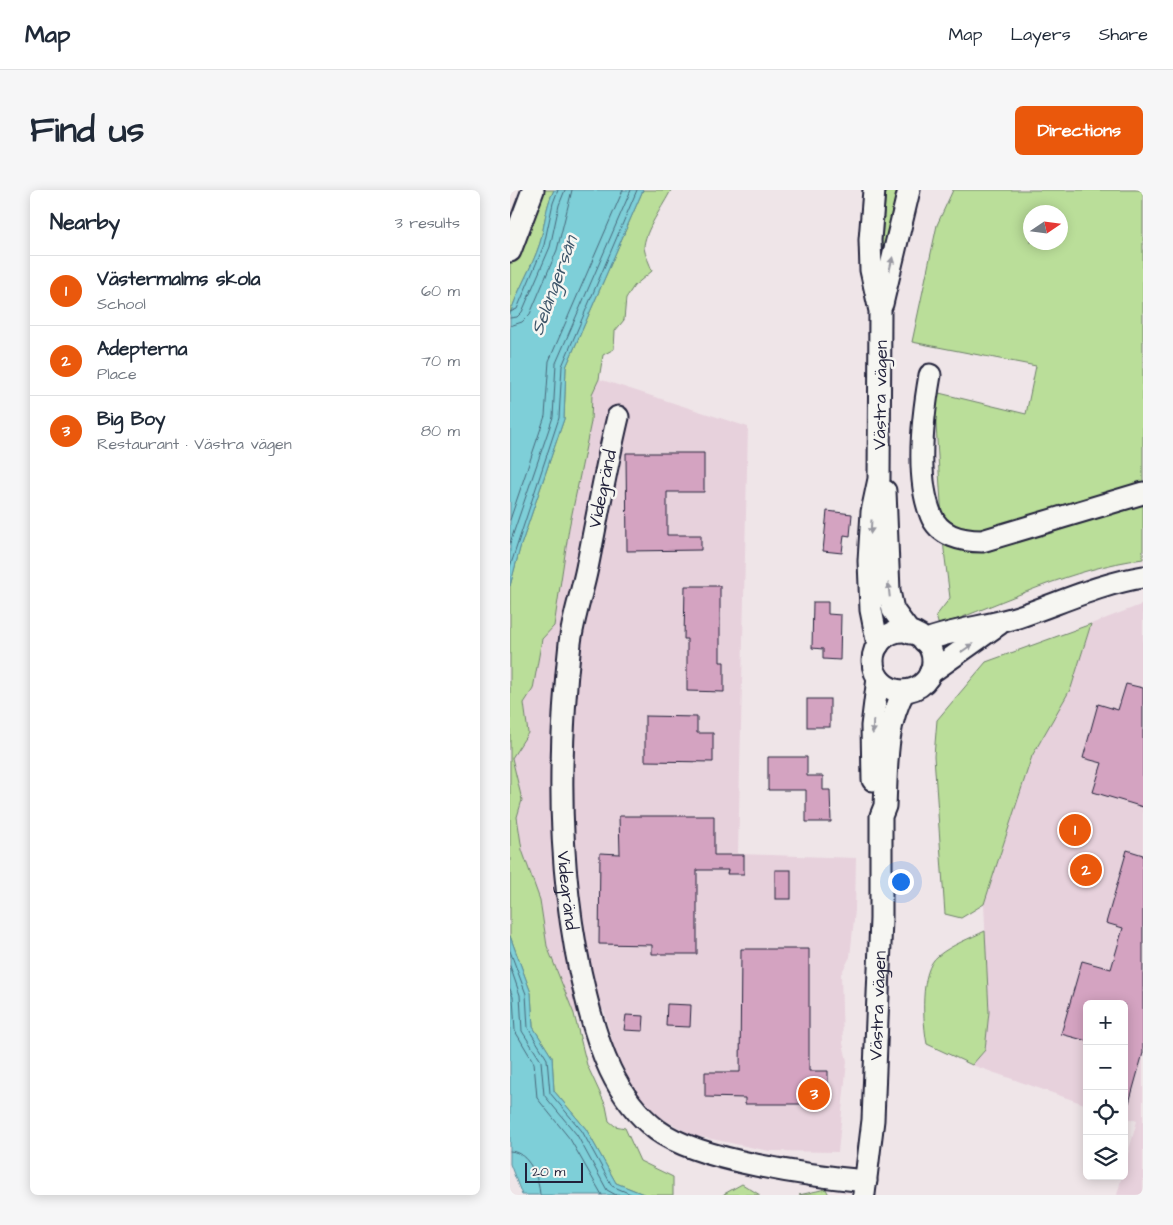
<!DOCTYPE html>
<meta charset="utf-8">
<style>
:root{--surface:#fff;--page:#f6f6f7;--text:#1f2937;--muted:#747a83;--line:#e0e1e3;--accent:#ea580c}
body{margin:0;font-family:"Architects Daughter",sans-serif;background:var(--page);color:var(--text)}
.controls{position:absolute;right:15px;bottom:15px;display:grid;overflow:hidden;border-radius:8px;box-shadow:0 2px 12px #0003}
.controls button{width:45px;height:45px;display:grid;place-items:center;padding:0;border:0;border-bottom:1px solid var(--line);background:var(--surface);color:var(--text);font:25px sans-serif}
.compass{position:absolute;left:513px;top:15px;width:45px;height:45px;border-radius:50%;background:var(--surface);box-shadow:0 2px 12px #0003;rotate:77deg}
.scale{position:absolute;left:15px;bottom:12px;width:58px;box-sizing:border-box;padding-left:5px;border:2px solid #22223b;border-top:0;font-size:14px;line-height:18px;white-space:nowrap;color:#22223b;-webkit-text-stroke:4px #f6f6f2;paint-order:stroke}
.you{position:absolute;left:390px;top:691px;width:18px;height:18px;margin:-12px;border:4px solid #fff;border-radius:50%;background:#1a73e8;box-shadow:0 0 0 8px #1a73e833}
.badge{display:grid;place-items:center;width:32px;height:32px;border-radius:50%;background:var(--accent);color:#fff;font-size:16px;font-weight:700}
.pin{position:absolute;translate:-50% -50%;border:2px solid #fff;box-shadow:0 1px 5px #0006}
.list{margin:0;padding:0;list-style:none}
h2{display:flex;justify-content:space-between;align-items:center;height:65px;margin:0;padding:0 20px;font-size:21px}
h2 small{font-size:16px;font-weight:400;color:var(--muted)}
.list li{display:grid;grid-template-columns:32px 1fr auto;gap:15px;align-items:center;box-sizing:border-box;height:70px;padding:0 20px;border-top:1px solid var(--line)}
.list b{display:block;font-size:19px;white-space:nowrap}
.list p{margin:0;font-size:16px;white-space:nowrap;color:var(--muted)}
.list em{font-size:16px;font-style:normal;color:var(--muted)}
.icon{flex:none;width:28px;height:28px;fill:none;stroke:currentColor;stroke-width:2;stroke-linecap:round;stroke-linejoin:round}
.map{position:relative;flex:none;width:633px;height:1005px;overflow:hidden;border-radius:8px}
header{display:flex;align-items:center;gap:30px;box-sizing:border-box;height:70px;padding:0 25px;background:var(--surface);border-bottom:1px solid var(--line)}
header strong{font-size:24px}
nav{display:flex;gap:28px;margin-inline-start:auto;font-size:18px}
.intro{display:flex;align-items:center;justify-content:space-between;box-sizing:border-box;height:120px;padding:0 30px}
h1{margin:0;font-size:35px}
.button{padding:12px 22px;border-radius:8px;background:var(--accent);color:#fff;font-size:18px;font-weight:700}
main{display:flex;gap:30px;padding:0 30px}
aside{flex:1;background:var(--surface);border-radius:8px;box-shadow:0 2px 12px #0003}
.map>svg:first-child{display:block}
.built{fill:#e7d1dc}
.green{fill:#bade99;stroke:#6e806a;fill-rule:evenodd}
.water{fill:#7ecfd8;stroke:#598a99}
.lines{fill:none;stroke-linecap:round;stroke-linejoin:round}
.shore{stroke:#47677a;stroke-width:1}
.building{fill:#d4a3c1;stroke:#22223b}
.minor-casing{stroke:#22223b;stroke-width:25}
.minor{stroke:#f6f6f2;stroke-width:21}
.oneway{fill:#9797a0}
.labels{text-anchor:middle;stroke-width:5;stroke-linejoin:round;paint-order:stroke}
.street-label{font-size:18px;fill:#22223b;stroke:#f6f6f2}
.water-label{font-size:19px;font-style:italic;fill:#3e566a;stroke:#f6f6f2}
</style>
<header>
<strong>Map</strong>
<nav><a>Map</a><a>Layers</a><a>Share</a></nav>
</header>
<div class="intro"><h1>Find us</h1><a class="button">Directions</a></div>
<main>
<aside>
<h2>Nearby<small>3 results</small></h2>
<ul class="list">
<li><span class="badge">1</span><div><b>Västermalms skola</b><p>School</p></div><em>60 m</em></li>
<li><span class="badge">2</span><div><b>Adepterna</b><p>Place</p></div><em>70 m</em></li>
<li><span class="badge">3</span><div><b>Big Boy</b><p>Restaurant · Västra vägen</p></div><em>80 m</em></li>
</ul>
</aside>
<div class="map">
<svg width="633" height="1005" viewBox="0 0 633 1005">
<rect width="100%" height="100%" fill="#efe5e8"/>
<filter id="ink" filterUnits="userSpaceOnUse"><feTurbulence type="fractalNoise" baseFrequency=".02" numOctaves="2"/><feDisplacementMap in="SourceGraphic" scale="10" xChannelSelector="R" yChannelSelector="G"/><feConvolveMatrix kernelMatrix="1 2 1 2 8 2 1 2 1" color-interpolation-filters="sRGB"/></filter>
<g filter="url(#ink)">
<g class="built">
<path d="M89,189L238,237L228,664L346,668L345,720L340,767L331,784L333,853L337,871L328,962L259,961L182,945L150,927L121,896L105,863L94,820L64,824L37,756L30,710L12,660L7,627L12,610L2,568L18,543L14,513L23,499L32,449L44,436L59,338L81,232L82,204Z"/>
<path d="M633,414V1005H607L612,986H614V978L627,931L614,927V814H577V915L462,875L475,860L479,822L474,714L522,566L561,498L581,434Z"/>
</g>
<g class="green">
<path d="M28,0H44C35,17 35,35 30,53C22,78 7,100 0,125V73Z"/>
<path d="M133,0H161C154,15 134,41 134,58C135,65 140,74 142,81L124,96L116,108L114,130L105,141L104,159L93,165L89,189L82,204L81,232L59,338L44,436L32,449L23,499L14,513L18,543L2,568L12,610L7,627L12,660L30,710L37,756L64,824L77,875L96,916L99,931L105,936L115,938L130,971L163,987V1005H136L106,993L76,939L44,901L42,867L23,837L21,803L0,746V396L10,358L54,229L56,177Z"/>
<path d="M376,0H389L374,63L371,62Z"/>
<path d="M443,0H633V369C562,378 495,412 429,436L426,426L440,408L434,360L425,219L429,203L516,224L526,176L402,152L427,35ZM520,22H550V52H520Z"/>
<path d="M581,434L561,498L522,566L474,714L451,728L435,724L424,566L427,530L476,472Z"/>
<path d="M475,741L479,822L475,860L462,875L417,854C413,834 409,780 428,766C441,755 461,748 475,741Z"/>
<path d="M232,994L250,1005H213L214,1004Z"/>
<path d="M316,999L319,1005H289Z"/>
</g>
<g class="water">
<path d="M44,0H133L56,177L54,229L10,358L0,396V125C7,100 22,78 30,53C35,35 35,17 44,0Z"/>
<path d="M0,746L21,803L23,837L42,867L44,901L76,939L106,993L136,1005H12L0,974Z"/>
</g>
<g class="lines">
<g class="shore">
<path d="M0,122L7,119L34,55L43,13L48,0"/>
<path d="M0,128L7,127L12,122L40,57L49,15L55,0"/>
<path d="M0,136L12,132L20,124L47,60L62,0"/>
<path d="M0,330L35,226L39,171L113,0"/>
<path d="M0,353L43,227L46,173L121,0"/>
<path d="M0,377L49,228L52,176L127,0"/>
<path d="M0,761L16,804L18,838L37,869L40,903L72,941L102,996L123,1005"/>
<path d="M0,776L10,805L12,841L31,871L34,905L67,945L97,1000L106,1005"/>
<path d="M0,799L3,807L5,841L24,873L27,908L60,949L92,1005"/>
<path d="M0,961C19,962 29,988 30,1005"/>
</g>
</g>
<g class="building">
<path d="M116,263H194V302H157V345H191V360L117,361Z"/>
<path d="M317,321L342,324L340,346L334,345L332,363L313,361Z"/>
<path d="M175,396H210V472H214V502L177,501V449H174Z"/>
<path d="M303,412H318V424L331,425L330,470L313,469V459L302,458Z"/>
<path d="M616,494L633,498V617L583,602L592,573L573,568L588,514L608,520Z"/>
<rect x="297" y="509" width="23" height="28"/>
<path d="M135,526L187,527V543H203V572L135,571Z"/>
<path d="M258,567H297V586H313V600H320L321,632H296V600H258Z"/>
<path d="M109,626H204V665H234V684H217L218,680H187V764H142V755L89,754L90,663L110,664Z"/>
<path d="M617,660L633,665V863L619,913L614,912V814H577V851L551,844L572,771L601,779L613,738L596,733Z"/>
<rect x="265" y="680" width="16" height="29"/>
<path d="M231,759H299V881H318V914H235V908L195,907V882H230Z"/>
<path d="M157,814L181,815L180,837L156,836Z"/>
<path d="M116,825L134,826L133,841L114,840Z"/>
</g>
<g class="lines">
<defs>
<g id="minor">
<path d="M364,0L360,50L361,80L370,121L369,289L362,322L359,371L361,420L368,455"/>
<path d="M0,61L23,0"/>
<path d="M372,114L399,0"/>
<path d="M420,185C413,225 405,286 421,325C429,346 453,351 472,351L633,303"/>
<path id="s1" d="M108,227C96,277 87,328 77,378C72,403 63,428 60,453C47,571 47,691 76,807C88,856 105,908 147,940C189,971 302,986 356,991"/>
<path d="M375,301L379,401L383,420L400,443"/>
<circle cx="393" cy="471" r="30"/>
<path d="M414,451C444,439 477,437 508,427C550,413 589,394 633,387"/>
<path d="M420,483L489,434"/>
<path d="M363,590L362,536L368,488"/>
<path id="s2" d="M354,1004L363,930L371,729V626L375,616C377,577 375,536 394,501"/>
</g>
</defs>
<use href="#minor" class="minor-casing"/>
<use href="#minor" class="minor"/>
</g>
<defs><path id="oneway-solid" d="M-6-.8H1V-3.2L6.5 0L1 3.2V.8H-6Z" transform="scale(1.25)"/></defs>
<g class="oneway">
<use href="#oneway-solid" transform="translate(381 74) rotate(-77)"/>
<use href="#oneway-solid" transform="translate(361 337) rotate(94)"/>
<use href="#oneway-solid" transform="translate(379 400) rotate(-96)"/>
<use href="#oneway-solid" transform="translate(457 458) rotate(-35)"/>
<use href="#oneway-solid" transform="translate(363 537) rotate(92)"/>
</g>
</g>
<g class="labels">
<g class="street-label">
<text transform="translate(370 205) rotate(-89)" y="6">Västra vägen</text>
<text transform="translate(92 299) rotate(-78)" y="6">Videgränd</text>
<text dy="6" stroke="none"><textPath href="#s1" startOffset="479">Videgränd</textPath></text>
<text dy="6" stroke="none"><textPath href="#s2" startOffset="189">Västra vägen</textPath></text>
</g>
<g class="water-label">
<text transform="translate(43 95) rotate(-70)" y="7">Selångersån</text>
</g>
</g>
</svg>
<div class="controls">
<button>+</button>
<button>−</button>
<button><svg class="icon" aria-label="locate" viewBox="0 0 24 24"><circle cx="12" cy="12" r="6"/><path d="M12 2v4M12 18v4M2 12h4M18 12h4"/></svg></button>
<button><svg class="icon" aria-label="layers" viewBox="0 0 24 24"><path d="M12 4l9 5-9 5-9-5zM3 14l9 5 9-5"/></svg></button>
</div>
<svg class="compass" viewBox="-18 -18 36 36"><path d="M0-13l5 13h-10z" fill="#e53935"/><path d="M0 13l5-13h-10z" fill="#747a83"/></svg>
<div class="scale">20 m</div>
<div class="you"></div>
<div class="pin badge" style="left:565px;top:640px">1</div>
<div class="pin badge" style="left:576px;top:680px">2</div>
<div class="pin badge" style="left:304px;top:904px">3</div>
</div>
</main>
